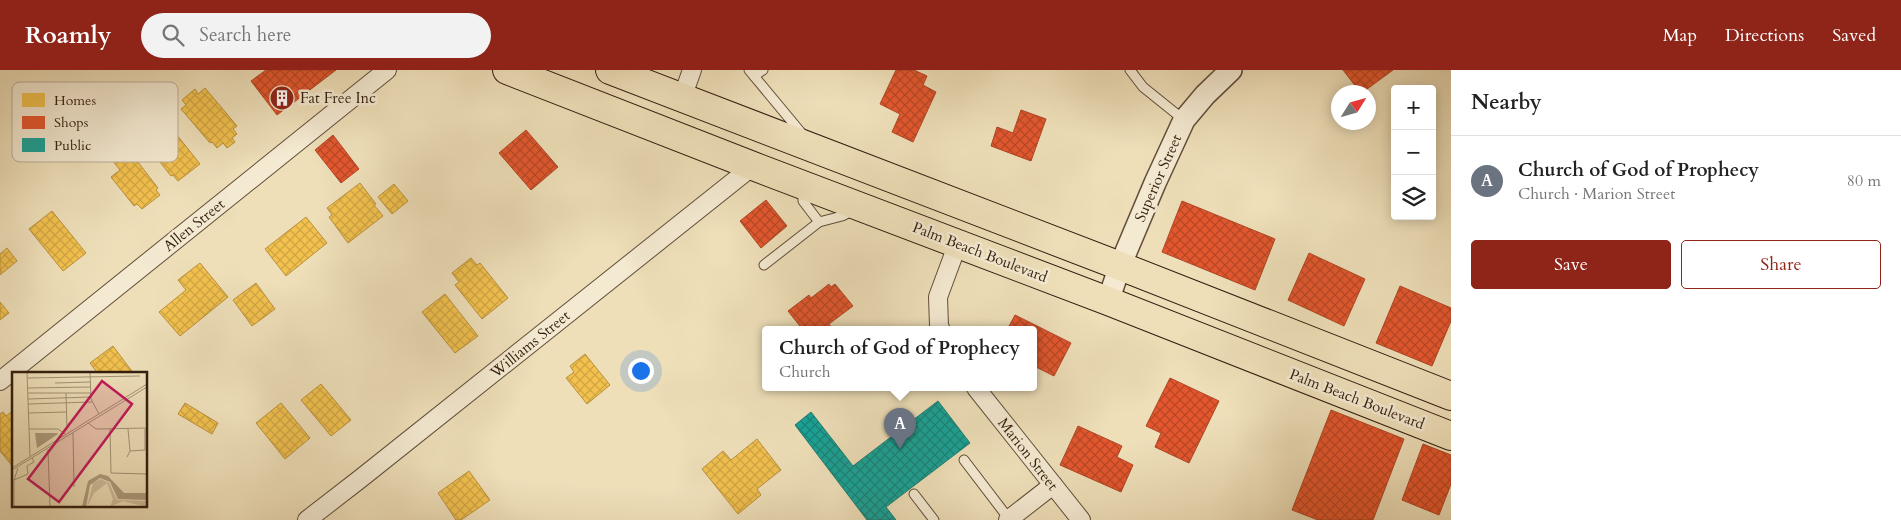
<!DOCTYPE html>
<meta charset="utf-8">
<style>
:root{--surface:#fff;--page:#f2f2f2;--text:#222;--muted:#767676;--line:#e0e0e0;--accent:#8f2418}
body{margin:0;font-family:Cardo,serif;background:var(--page);color:var(--text)}
.controls{position:absolute;right:15px;top:15px;display:grid;overflow:hidden;border-radius:5px;box-shadow:0 2px 12px #0003}
.controls button{width:45px;height:45px;display:grid;place-items:center;padding:0;border:0;border-bottom:1px solid var(--line);background:var(--surface);color:var(--text);font:25px sans-serif}
.compass{position:absolute;left:1331px;top:15px;width:45px;height:45px;border-radius:50%;background:var(--surface);box-shadow:0 2px 12px #0003;rotate:53deg}
.you{position:absolute;left:640px;top:300px;width:18px;height:18px;margin:-12px;border:4px solid #fff;border-radius:50%;background:#1a73e8;box-shadow:0 0 0 8px #1a73e833}
.badge{display:grid;place-items:center;width:32px;height:32px;border-radius:50%;background:var(--accent);color:#fff;font-size:16px;font-weight:700}
.pin{position:absolute;translate:-50% -41px;filter:drop-shadow(0 1px 2px #0008)}
.pin::after{content:'';position:absolute;top:26px;width:18px;height:15px;background:inherit;clip-path:polygon(0 0,100% 0,50% 100%)}
.popup{position:absolute;left:762px;top:256px;width:275px;height:65px;box-sizing:border-box;display:grid;place-content:center;border-radius:5px;background:var(--surface);filter:drop-shadow(0 1px 4px #0005);font-size:16px;white-space:nowrap;color:var(--muted)}
.popup b{font-size:19px;color:var(--text)}
.popup::after{content:'';position:absolute;left:50%;top:100%;margin-left:-10px;border:10px solid transparent;border-top-color:var(--surface)}
.list{margin:0;padding:0;list-style:none}
h2{display:flex;justify-content:space-between;align-items:center;height:65px;margin:0;padding:0 20px;font-size:21px}
h2 small{font-size:16px;font-weight:400;color:var(--muted)}
.list li{display:grid;grid-template-columns:32px 1fr auto;gap:15px;align-items:center;box-sizing:border-box;height:90px;padding:0 20px;border-top:1px solid var(--line)}
.list b{display:block;font-size:19px;white-space:nowrap}
.list p{margin:0;font-size:16px;white-space:nowrap;color:var(--muted)}
.list em{font-size:16px;font-style:normal;color:var(--muted)}
.actions{display:flex;gap:10px;padding:15px 20px}
.actions a{flex:1;padding:11px 0;border:1px solid var(--accent);border-radius:5px;text-align:center;font-size:18px;color:var(--accent)}
.actions .main{background:var(--accent);color:#fff}
.icon{flex:none;width:28px;height:28px;fill:none;stroke:currentColor;stroke-width:2;stroke-linecap:round;stroke-linejoin:round}
.map{position:relative;flex:none;width:1451px;height:450px;overflow:hidden}
header{display:flex;align-items:center;gap:30px;box-sizing:border-box;height:70px;padding:0 25px;background:var(--accent);color:#fff}
header strong{font-size:24px}
nav{display:flex;gap:28px;margin-inline-start:auto;font-size:18px}
.search{width:350px;height:45px;background:var(--page);display:flex;align-items:center;gap:12px;box-sizing:border-box;padding:0 18px;border-radius:28px;color:var(--muted);font-size:19px}
main{display:flex}
aside{flex:1;background:var(--surface)}
.map>svg:first-child{display:block}
.homes{fill:url(#homes-cross-hatch);stroke:#b9903b}
.shops{fill:url(#shops-cross-hatch);stroke:#af4625}
.public{fill:url(#public-cross-hatch);stroke:#1f7b6f}
.lines{fill:none;stroke-linecap:round;stroke-linejoin:round}
.service-casing{stroke:#624e3a;stroke-width:11}
.minor-casing{stroke:#624e3a;stroke-width:20}
.tertiary-casing{stroke:#624e3a;stroke-width:24}
.primary-casing{stroke:#331e0f;stroke-width:30}
.service{stroke:#f4ead2;stroke-width:9}
.minor{stroke:#f4ead2;stroke-width:18}
.tertiary{stroke:#f4ead2;stroke-width:21}
.primary{stroke:#eedfb9;stroke-width:28}
.labels{text-anchor:middle;stroke-width:5;stroke-linejoin:round;paint-order:stroke}
.poi-label{font-size:15px;fill:#331e0f;stroke:#f4ead2;text-anchor:start}
.street-label{font-size:15px;fill:#331e0f;stroke:#f4ead2}
.inset-road{fill:none;stroke:#a39275;stroke-width:1}
.view{fill:#c2185b;fill-opacity:0.15;stroke:#c2185b;stroke-width:2.5}
.inset-edge{fill:none;stroke:#331e0f;stroke-width:2.5}
.key{fill:#f4ead2;stroke:#baad98;stroke-width:1}
.key-label{font-size:14px;fill:#331e0f}
</style>
<header>
<strong>Roamly</strong>
<div class="search"><svg class="icon" aria-label="search" viewBox="0 0 24 24"><circle cx="10" cy="10" r="6"/><path d="M15 15l6 6"/></svg>Search here</div>
<nav><a>Map</a><a>Directions</a><a>Saved</a></nav>
</header>
<main>
<div class="map">
<svg width="1451" height="450" viewBox="0 0 1451 450">
<defs>
<pattern id="homes-cross-hatch" width="8" height="8" patternUnits="userSpaceOnUse" patternTransform="scale(1.25)"><rect width="8" height="8" fill="#f2c14e"/><path d="M0 0l8 8M0 8l8-8" fill="none" stroke="#d0a543"/></pattern>
<pattern id="shops-cross-hatch" width="8" height="8" patternUnits="userSpaceOnUse" patternTransform="scale(1.25)"><rect width="8" height="8" fill="#e4572e"/><path d="M0 0l8 8M0 8l8-8" fill="none" stroke="#b94726"/></pattern>
<pattern id="public-cross-hatch" width="8" height="8" patternUnits="userSpaceOnUse" patternTransform="scale(1.25)"><rect width="8" height="8" fill="#17a398"/><path d="M0 0l8 8M0 8l8-8" fill="none" stroke="#15847a"/></pattern>
</defs>
<rect width="100%" height="100%" fill="#eedfb9"/>
<filter id="stains"><feTurbulence type="fractalNoise" baseFrequency=".004" numOctaves="4"/><feColorMatrix values="0 0 0 0 .2 0 0 0 0 .09 0 0 0 0 .02 0 0 0 .5 -.17"/></filter>
<radialGradient id="worn" r=".72"><stop offset=".6" stop-color="#630" stop-opacity="0"/><stop offset="1" stop-color="#630" stop-opacity=".3"/></radialGradient>
<g class="homes">
<path d="M205,18L237,56L233,59L237,64L232,68L235,72L227,78L223,73L217,78L212,72L210,73L181,39L186,35L182,30L195,19L198,24Z"/>
<path d="M165,50L200,94L178,111L173,105L171,106L152,82L154,80L144,68Z"/>
<path d="M121,77L131,90L134,87L158,118L156,120L160,125L142,139L137,134L134,136L111,107L120,100L109,86Z"/>
<path d="M360,113L376,134L374,135L383,146L348,173L329,147L332,145L327,138Z"/>
<path d="M394,114L408,131L392,144L378,127Z"/>
<path d="M52,141L86,183L63,201L29,159Z"/>
<path d="M306,147L327,173L286,206L265,179Z"/>
<path d="M7,178L17,191L0,205V184Z"/>
<path d="M471,188L477,195L480,193L508,228L482,249L455,215L459,212L452,203Z"/>
<path d="M200,193L228,227L180,266L159,242L186,220L178,210Z"/>
<path d="M256,213L275,239L252,256L233,230Z"/>
<path d="M445,224L478,266L455,283L422,242Z"/>
<path d="M0,232L9,243L0,250Z"/>
<path d="M113,276L134,304H93L96,301L90,293Z"/>
<path d="M585,284L610,315L587,334L566,308L574,302L570,296Z"/>
<path d="M321,314L351,350L331,366L301,330Z"/>
<path d="M185,333L218,353L212,364L178,344Z"/>
<path d="M281,333L310,368L285,389L256,353Z"/>
<path d="M14,340V398L0,381V344L3,342L6,346Z"/>
<path d="M757,369L781,400L757,419L761,425L738,444L702,399L723,381L731,390Z"/>
<path d="M469,401L490,430L461,450H456L438,423Z"/>
</g>
<g class="shops">
<path d="M266,0H336L277,45L251,11Z"/>
<path d="M896,0H914L927,6L923,15L936,22L913,72L892,62L900,44L880,34Z"/>
<path d="M1343,0H1393L1363,22H1360Z"/>
<path d="M1021,40L1046,49L1031,91L991,76L997,57L1013,63Z"/>
<path d="M526,60L558,97L531,120L499,83Z"/>
<path d="M333,65L359,99L341,113L315,80Z"/>
<path d="M766,130L787,156L761,178L740,151Z"/>
<path d="M1182,131L1275,169L1255,220L1162,182Z"/>
<path d="M1309,183L1365,209L1344,256L1288,230Z"/>
<path d="M829,214L831,217L835,214L853,236L829,254L831,257L826,260H803L788,241L809,225L811,228Z"/>
<path d="M1400,216L1451,238V251L1432,296L1376,273Z"/>
<path d="M1015,245L1071,273L1054,306L1034,296V260H1007Z"/>
<path d="M1170,308L1219,331L1189,393L1155,377L1161,363L1146,356Z"/>
<path d="M1331,340L1404,369L1373,450H1318L1292,440Z"/>
<path d="M1078,356L1122,376L1117,387L1133,395L1121,422L1060,395Z"/>
<path d="M1423,374L1451,385V414L1439,445L1402,430Z"/>
</g>
<path class="public" d="M938,331L970,373L886,437L896,450H867L795,355L811,342L853,396Z"/>
<g class="lines">
<defs>
<g id="service">
<path d="M749,0L803,65"/>
<path d="M1130,0L1143,17L1184,50"/>
<path d="M754,6L763,0"/>
<path d="M803,118V131L819,152L842,146L852,141"/>
<path d="M764,195L819,152"/>
<path d="M964,390L1009,449"/>
<path d="M914,424L934,450"/>
</g>
<g id="minor">
<path d="M682,28L692,0"/>
<path d="M941,260L939,256L938,227L958,173"/>
<path d="M0,311L387,0"/>
<path d="M976,318L1081,450"/>
<path d="M307,450L360,409L753,96"/>
<path d="M1008,450L1053,415"/>
</g>
<path id="tertiary" d="M1108,231L1120,196L1155,113L1184,50L1205,25L1231,0"/>
<g id="primary">
<path d="M507,0L753,96L1108,231L1451,366"/>
<path d="M610,0L1120,196L1451,326"/>
</g>
</defs>
<use href="#service" class="service-casing"/>
<use href="#minor" class="minor-casing"/>
<use href="#tertiary" class="tertiary-casing"/>
<use href="#primary" class="primary-casing"/>
<use href="#service" class="service"/>
<use href="#minor" class="minor"/>
<use href="#tertiary" class="tertiary"/>
<use href="#primary" class="primary"/>
</g>
<defs>
<symbol id="building-disc" viewBox="-11 -11 22 22"><circle r="9.5" fill="#8f2418" stroke="#f4ead2"/><path d="M-4-6H4V6H1V3H-1V6H-4ZM-2.5-4.3h1.7v1.8h-1.7ZM.8-4.3h1.7v1.8H.8ZM-2.5-1h1.7V.8h-1.7ZM.8-1h1.7V.8H.8Z" fill="#fff"/></symbol>
</defs>
<g fill-rule="evenodd">
<use href="#building-disc" x="268" y="14" width="28" height="28"/>
</g>
<g class="labels">
<g class="poi-label">
<text x="300" y="33">Fat Free Inc</text>
</g>
<g class="street-label">
<text transform="translate(1158 108) rotate(-66)" y="5">Superior Street</text>
<text transform="translate(194 155) rotate(-39)" y="5">Allen Street</text>
<text transform="translate(980 182) rotate(21)" y="5">Palm Beach Boulevard</text>
<text transform="translate(530 274) rotate(-39)" y="5">Williams Street</text>
<text transform="translate(1357 329) rotate(21)" y="5">Palm Beach Boulevard</text>
<text transform="translate(1028 384) rotate(52)" y="5">Marion Street</text>
</g>
</g>
<g transform="translate(12 302)">
<rect width="135" height="135" fill="#eedfb9"/>
<path d="M88,107L97,111L105,128L135,129V135L111,129L98,135L101,127L95,111L82,121L75,135L81,111Z" fill="#cebe9c"/>
<path d="M23,61H45L46,62L25,76ZM88,102L96,104L112,121H135V128L106,127L98,110L88,106L78,113L74,135H70L76,109Z" fill="#ae9d7f"/>
<path class="inset-road" d="M15,0L18,84M78,0L79,27L87,42M16,6L128,4M43,11L78,10M16,16L78,15M16,21H79M54,21L55,57M16,27L79,25M16,32L80,30M16,41L55,40M76,51L84,57L135,56M17,57H46L53,62M98,57L99,101L135,102M61,61L62,115M36,77L38,135M118,79L133,78V57M115,85L118,79L116,57M0,96L135,12M0,98L135,15M2,108L16,102L15,94L22,90L20,86M2,135V108L6,96"/>
<path class="view" d="M90,9L120,32L47,130L16,107Z"/>
<rect width="135" height="135" class="inset-edge"/>
</g>
<rect x="12" y="12" width="166" height="80" rx="8" class="key"/>
<rect x="22" y="23" width="23" height="14" fill="#f2c14e"/>
<rect x="22" y="46" width="23" height="13" fill="#e4572e"/>
<rect x="22" y="68" width="23" height="14" fill="#17a398"/>
<g class="key-label">
<text x="54" y="35">Homes</text>
<text x="54" y="57">Shops</text>
<text x="54" y="80">Public</text>
</g>
<rect width="100%" height="100%" filter="url(#stains)"/>
<rect width="100%" height="100%" fill="url(#worn)"/>
</svg>
<div class="controls">
<button>+</button>
<button>−</button>
<button><svg class="icon" aria-label="layers" viewBox="0 0 24 24"><path d="M12 4l9 5-9 5-9-5zM3 14l9 5 9-5"/></svg></button>
</div>
<svg class="compass" viewBox="-18 -18 36 36"><path d="M0-13l5 13h-10z" fill="#e53935"/><path d="M0 13l5-13h-10z" fill="#767676"/></svg>
<div class="you"></div>
<div class="pin badge" style="left:900px;top:379px;background:#6b7280">A</div>
<div class="popup"><b>Church of God of Prophecy</b>Church</div>
</div>
<aside>
<h2>Nearby<small></small></h2>
<ul class="list">
<li><span class="badge" style="background:#6b7280">A</span><div><b>Church of God of Prophecy</b><p>Church · Marion Street</p></div><em>80 m</em></li>
</ul>
<div class="actions"><a class="main">Save</a><a>Share</a></div>
</aside>
</main>
